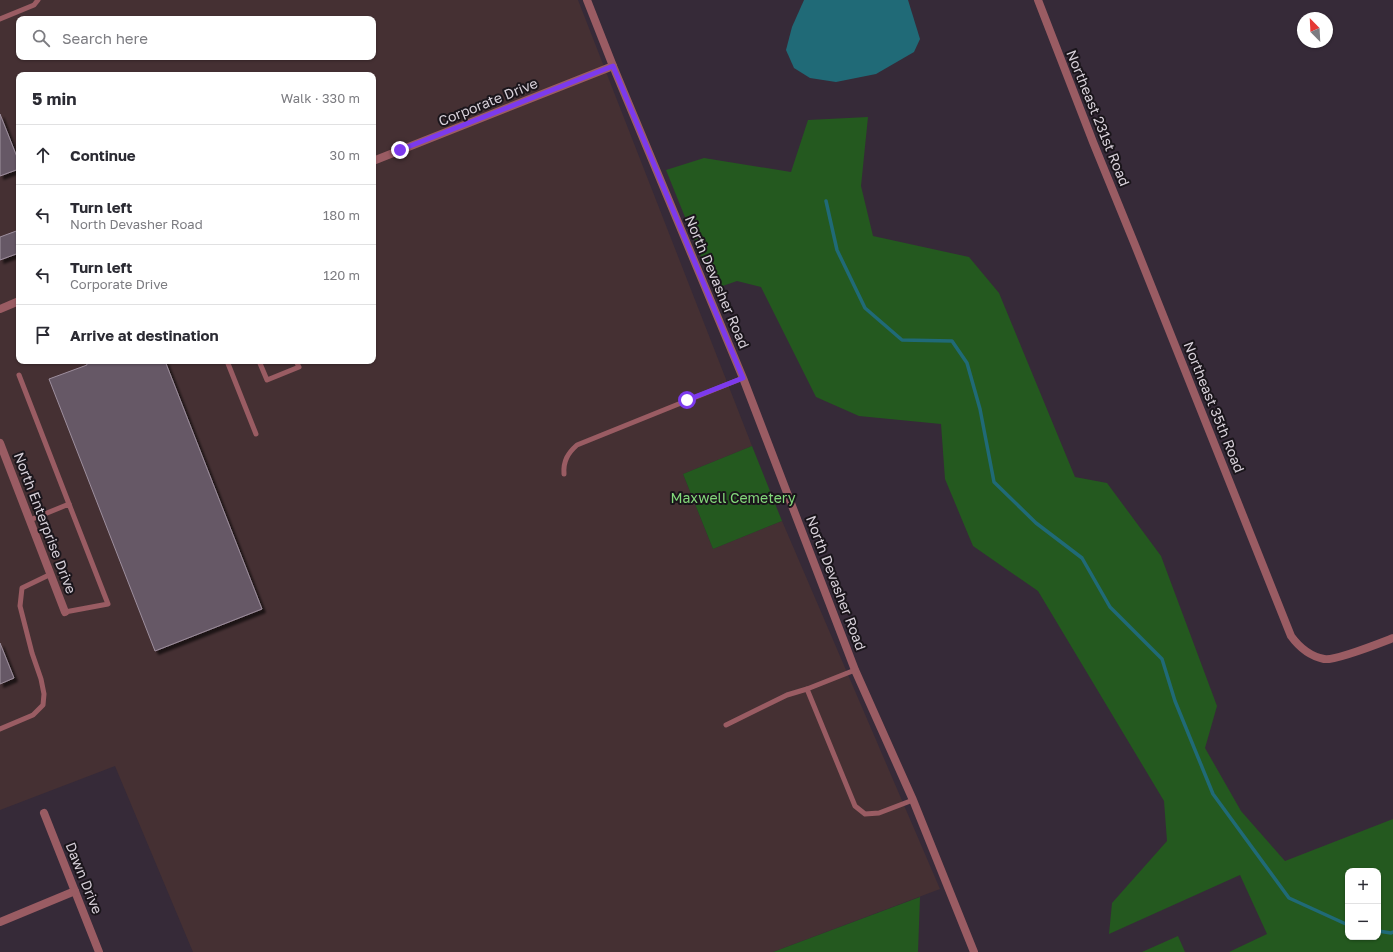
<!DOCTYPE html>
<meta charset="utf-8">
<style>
:root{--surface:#fff;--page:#f7f7f7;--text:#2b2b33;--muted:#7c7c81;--line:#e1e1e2}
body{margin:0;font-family:"Golos Text",sans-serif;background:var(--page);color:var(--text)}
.controls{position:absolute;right:12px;bottom:12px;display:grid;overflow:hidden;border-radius:8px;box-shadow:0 1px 3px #0004}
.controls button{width:36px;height:36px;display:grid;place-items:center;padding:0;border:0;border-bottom:1px solid var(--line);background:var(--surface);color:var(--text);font:20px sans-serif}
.compass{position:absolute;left:1297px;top:12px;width:36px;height:36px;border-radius:50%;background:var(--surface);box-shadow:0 1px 3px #0004;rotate:336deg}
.stop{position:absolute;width:12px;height:12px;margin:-9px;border:3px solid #7c3aed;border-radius:50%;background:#fff}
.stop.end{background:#7c3aed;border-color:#fff;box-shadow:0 1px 4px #0008}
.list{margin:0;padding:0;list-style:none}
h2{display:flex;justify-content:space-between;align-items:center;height:52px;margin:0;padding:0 16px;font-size:17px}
h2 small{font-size:13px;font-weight:400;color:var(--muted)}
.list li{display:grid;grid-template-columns:26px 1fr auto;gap:12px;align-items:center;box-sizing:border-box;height:60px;padding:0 16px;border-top:1px solid var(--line)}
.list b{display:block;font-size:15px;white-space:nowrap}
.list p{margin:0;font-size:13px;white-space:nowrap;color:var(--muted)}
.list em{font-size:13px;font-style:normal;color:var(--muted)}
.icon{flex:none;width:22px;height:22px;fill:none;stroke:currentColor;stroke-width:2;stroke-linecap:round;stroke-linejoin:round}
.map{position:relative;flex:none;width:1393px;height:952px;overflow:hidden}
.search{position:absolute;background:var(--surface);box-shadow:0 1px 3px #0004;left:16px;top:16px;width:360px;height:44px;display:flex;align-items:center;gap:10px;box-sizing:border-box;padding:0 14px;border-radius:8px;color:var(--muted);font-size:15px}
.panel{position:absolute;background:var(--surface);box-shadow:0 1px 3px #0004;left:16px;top:72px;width:360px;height:292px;border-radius:8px}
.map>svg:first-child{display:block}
.industrial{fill:#453033;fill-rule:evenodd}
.green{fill:#24591f;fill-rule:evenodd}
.water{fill:#206a77}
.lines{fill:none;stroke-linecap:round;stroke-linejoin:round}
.stream{stroke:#206a77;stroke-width:3.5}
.building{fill:#665866;stroke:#9e8f9e;filter:url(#shadow)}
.lane{stroke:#9a5c63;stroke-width:5}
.street{stroke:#9a5c63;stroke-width:8}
.route{stroke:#7c3aed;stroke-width:5}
.labels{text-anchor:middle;stroke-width:4;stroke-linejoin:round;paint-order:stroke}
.street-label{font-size:14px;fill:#d7d0d9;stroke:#1a151b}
.park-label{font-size:14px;fill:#83d87a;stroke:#1a151b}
</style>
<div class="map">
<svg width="1393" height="952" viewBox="0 0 1393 952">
<defs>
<filter id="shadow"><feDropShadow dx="3.5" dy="3.5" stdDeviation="1" flood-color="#0009"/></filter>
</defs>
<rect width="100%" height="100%" fill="#362a38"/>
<path class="industrial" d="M0,0H578L752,446L683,474L713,549L782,521L940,889L773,952H193L115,766L0,810ZM19,19H373V57H19ZM19,75H373V361H19Z"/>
<g class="green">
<path d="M868,117L861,186L873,236L969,257L999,293L1075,477L1107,483L1161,556L1217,706L1205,748L1241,811L1285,861L1393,819V952H1229L1267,934L1240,875L1109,934L1112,903L1167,841L1164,801L1038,591L973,546L945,479L941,424L859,416L816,397L761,287L737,281L714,289L666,170L704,158L791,172L808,120ZM1348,871H1378V937H1348Z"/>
<path d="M752,446L782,521L713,549L683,474Z"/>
<path d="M920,897L918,952H773Z"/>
<path d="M1178,936L1185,952H1142Z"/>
</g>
<path class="water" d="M804,0H908L920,39L914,52L876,74L836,82L810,78L794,68L786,50L792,27Z"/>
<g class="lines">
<g class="stream">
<path d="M826,201L837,250L865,308L902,340L952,341L967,363L980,409L994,482L1036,523L1082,558L1110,607L1162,659L1175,701L1213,794L1289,898L1348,925"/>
<path d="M1378,931L1391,933L1393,932"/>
</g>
</g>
<g class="building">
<path d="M0,114L19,162V169L0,176Z"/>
<path d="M19,230V253L0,260V237Z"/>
<path d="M86,361H165L262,609L155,651L49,379L87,365Z"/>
<path d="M0,643L14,678L0,684Z"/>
</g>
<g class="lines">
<g class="lane">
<path d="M0,19L34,5L38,0"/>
<path d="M227,361L256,434"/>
<path d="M259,361L267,380L299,367L296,361"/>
<path d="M19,375L69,504"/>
<path d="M564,474C563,461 568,453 577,445L743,378"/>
<path d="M30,520L69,504L108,604L65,612"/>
<path d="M855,670L807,689L855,806L865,814L879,813L913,800"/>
<path d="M726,725L787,695L807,689"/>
<path d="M0,729L33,715L43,705L44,694L41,679L32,653L20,606L22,588L51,574"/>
</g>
<g class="street">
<path d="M587,0L613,66L743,378L855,670L913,800L974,952"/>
<path d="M1038,0L1093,142L1135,245L1291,636C1299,647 1309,656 1324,659C1335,661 1380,643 1393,638"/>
<path d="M373,161L613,66"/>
<path d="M0,309L19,301"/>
<path d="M0,443L65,612"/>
<path d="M44,813L99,952"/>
<path d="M0,922L75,891"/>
</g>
</g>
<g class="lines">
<path class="route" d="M400,150L613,66L743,378L687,400"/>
</g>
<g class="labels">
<g class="street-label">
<text transform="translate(488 102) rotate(-22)" y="5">Corporate Drive</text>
<text transform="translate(1098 118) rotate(68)" y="5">Northeast 231st Road</text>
<text transform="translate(717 282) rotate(67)" y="5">North Devasher Road</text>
<text transform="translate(1214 407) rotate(68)" y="5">Northeast 35th Road</text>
<text transform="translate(45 523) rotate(69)" y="5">North Enterprise Drive</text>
<text transform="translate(836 583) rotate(69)" y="5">North Devasher Road</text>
<text transform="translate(84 878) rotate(68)" y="5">Dawn Drive</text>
</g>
<g class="park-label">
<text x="733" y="503">Maxwell Cemetery</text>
</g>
</g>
</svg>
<div class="controls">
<button>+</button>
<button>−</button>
</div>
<svg class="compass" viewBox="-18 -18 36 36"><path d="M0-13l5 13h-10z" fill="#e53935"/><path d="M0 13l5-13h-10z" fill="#7c7c81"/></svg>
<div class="stop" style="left:687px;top:400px"></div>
<div class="stop end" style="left:400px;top:150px"></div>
<div class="search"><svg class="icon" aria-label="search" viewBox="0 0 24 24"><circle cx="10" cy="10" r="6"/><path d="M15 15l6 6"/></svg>Search here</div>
<section class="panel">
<h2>5 min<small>Walk · 330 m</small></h2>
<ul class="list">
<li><svg class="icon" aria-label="ahead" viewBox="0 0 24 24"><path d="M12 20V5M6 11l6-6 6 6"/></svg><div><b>Continue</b></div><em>30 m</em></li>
<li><svg class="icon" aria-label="left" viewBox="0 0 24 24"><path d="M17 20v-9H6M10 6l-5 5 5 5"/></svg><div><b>Turn left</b><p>North Devasher Road</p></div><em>180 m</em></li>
<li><svg class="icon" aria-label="left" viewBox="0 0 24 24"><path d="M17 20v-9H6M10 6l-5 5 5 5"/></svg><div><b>Turn left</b><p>Corporate Drive</p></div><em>120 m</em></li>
<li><svg class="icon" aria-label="arrive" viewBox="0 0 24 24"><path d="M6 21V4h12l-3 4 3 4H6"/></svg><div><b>Arrive at destination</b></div></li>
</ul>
</section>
</div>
